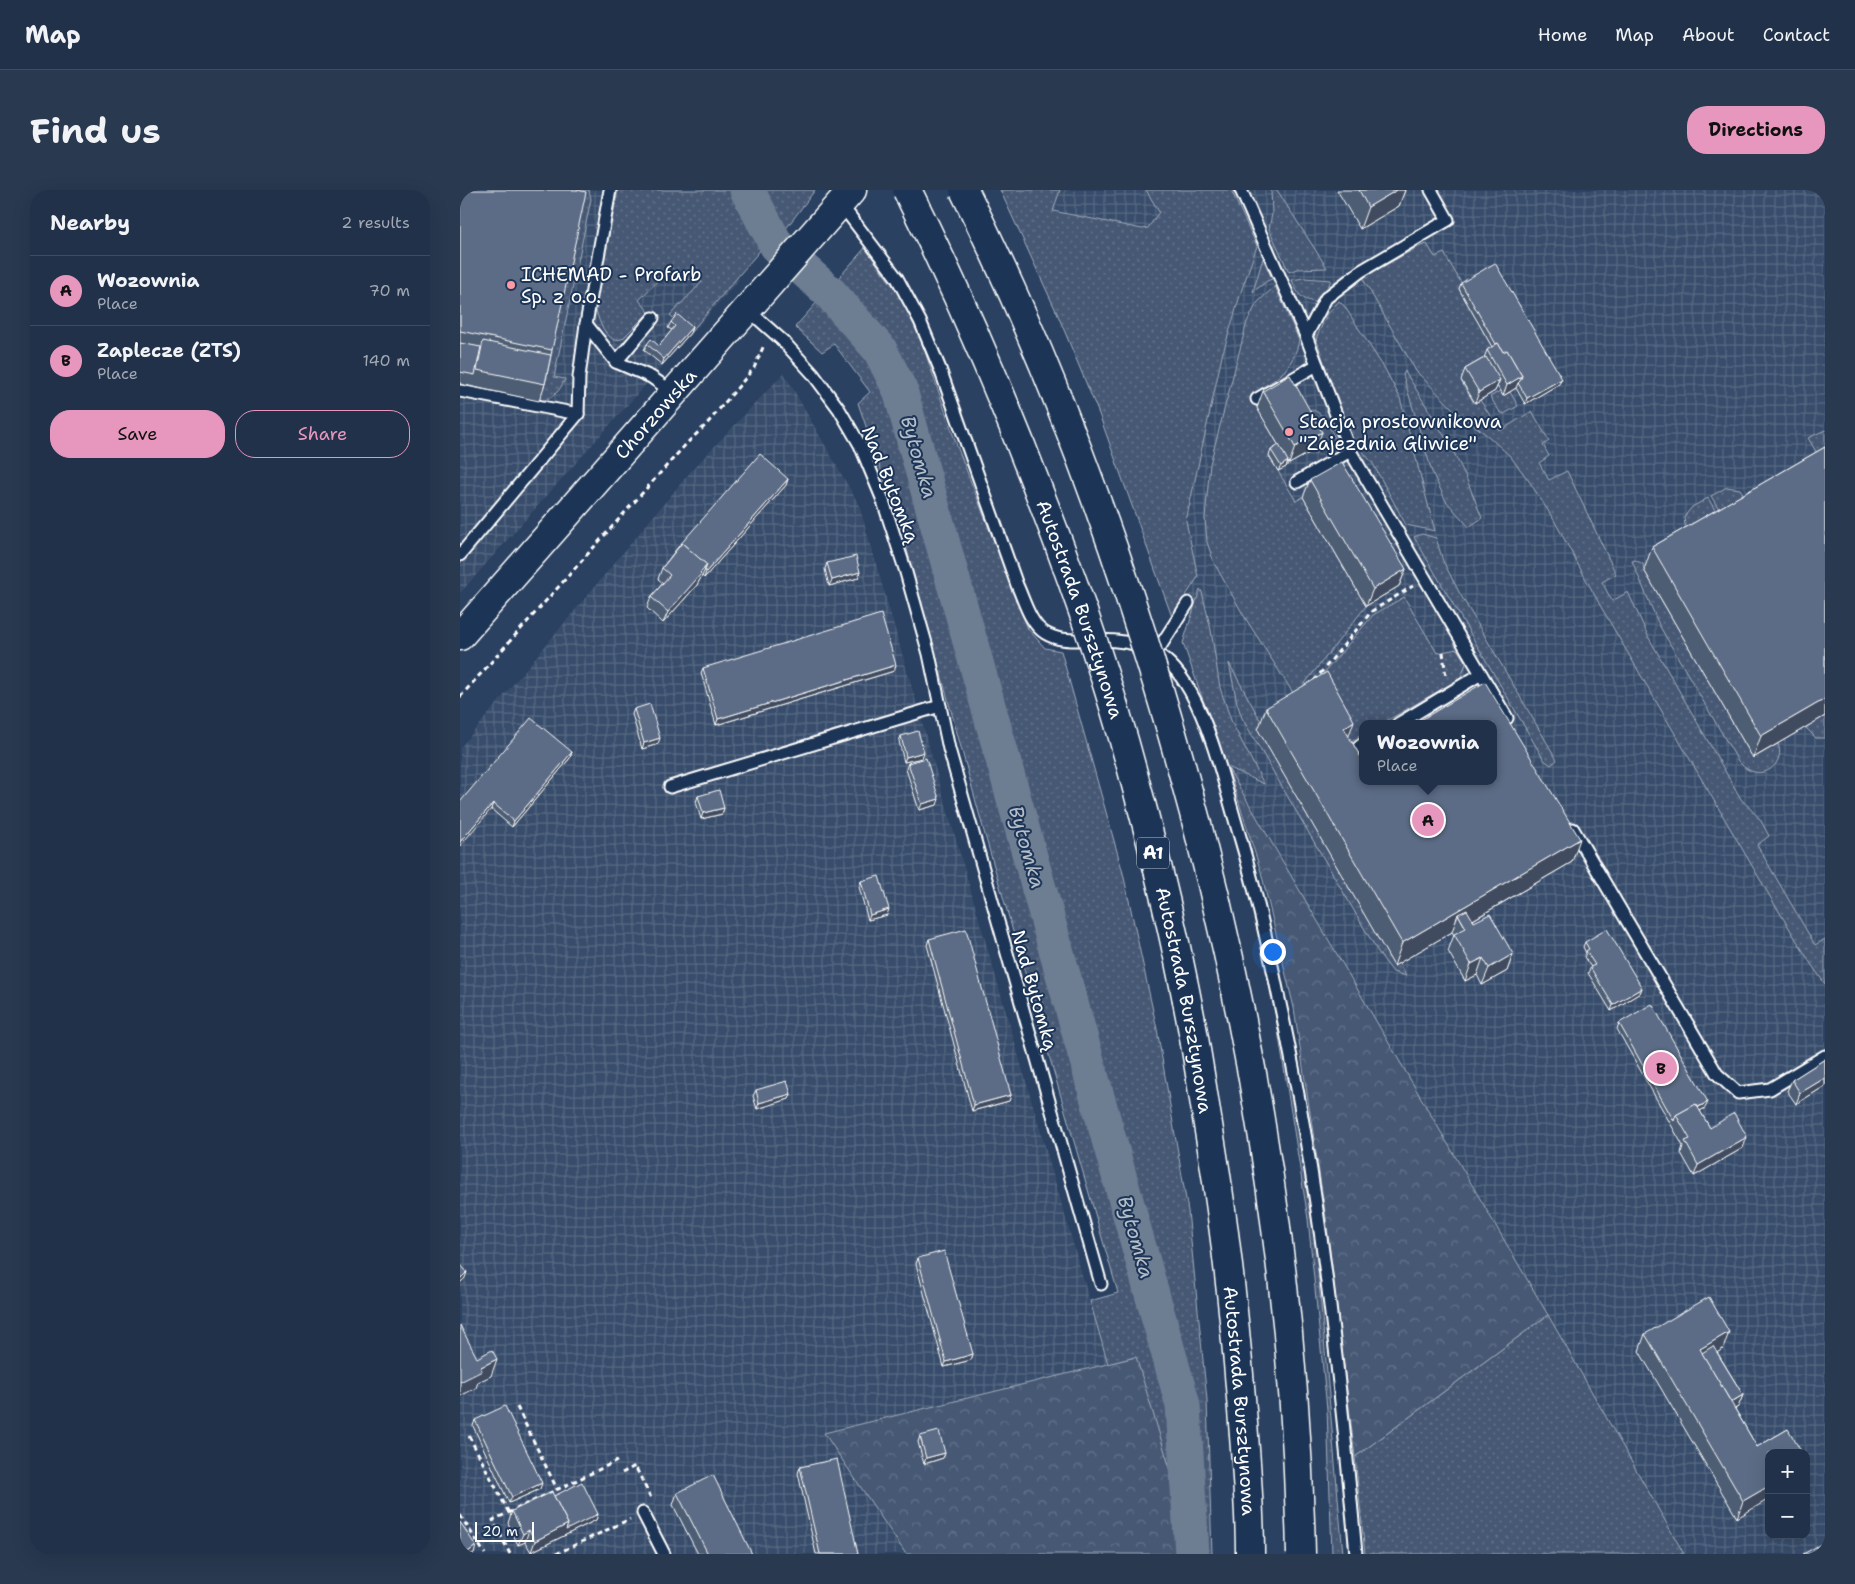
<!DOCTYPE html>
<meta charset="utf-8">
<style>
:root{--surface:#203149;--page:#283950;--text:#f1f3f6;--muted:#a2a9b4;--line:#3d4c61;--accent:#e797bd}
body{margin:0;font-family:"Shantell Sans",sans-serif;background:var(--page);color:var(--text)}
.controls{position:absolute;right:15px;bottom:15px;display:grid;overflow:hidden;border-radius:10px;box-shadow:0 5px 20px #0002}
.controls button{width:45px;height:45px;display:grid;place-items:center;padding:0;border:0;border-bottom:1px solid var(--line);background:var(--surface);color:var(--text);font:25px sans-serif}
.scale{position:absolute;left:15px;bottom:12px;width:59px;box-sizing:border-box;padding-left:5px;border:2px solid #fff;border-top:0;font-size:14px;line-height:18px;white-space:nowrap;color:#fff;-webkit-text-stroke:4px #1d3557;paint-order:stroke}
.you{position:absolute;left:812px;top:761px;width:18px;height:18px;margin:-12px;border:4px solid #fff;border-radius:50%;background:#1a73e8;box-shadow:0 0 0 8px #1a73e833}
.badge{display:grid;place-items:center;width:32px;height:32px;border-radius:50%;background:var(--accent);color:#111;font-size:16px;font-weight:700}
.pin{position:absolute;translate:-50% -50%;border:2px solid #fff;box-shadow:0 1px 5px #0006}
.popup{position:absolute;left:899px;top:530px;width:138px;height:65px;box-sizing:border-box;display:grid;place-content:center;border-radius:10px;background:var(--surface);filter:drop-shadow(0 1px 4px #0005);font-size:16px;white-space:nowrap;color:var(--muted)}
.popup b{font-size:19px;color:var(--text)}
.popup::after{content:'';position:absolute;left:50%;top:100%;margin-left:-10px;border:10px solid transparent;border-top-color:var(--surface)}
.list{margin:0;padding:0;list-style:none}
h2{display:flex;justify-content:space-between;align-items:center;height:65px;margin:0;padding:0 20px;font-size:21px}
h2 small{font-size:16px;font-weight:400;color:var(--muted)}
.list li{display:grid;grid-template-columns:32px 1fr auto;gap:15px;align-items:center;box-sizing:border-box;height:70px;padding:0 20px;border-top:1px solid var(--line)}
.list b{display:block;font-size:19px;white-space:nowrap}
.list p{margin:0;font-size:16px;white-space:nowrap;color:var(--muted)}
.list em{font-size:16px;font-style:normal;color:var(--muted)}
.actions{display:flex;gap:10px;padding:15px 20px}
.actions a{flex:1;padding:11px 0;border:1px solid var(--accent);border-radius:20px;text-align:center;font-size:18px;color:var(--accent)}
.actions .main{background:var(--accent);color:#111}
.map{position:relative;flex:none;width:1365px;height:1364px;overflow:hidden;border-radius:20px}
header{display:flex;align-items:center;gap:30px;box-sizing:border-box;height:70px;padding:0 25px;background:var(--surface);border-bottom:1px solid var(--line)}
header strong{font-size:24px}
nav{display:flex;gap:28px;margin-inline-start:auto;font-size:18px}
.intro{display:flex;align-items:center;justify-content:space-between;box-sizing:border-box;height:120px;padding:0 30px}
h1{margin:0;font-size:35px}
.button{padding:12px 22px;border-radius:20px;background:var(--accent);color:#111;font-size:18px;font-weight:700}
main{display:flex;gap:30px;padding:0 30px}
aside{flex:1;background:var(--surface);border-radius:20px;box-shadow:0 5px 20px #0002}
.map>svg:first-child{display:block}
.industrial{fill:url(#industrial-grid);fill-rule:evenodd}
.grass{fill:url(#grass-dots);stroke:#a2acba}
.forest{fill:url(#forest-crowns);stroke:#a2acba}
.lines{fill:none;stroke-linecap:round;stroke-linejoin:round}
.river{stroke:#6d7d92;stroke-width:35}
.service-casing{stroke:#fff;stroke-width:15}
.secondary-casing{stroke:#fff;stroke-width:31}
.path{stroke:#fff;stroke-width:3;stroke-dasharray:5 4;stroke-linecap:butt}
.service{stroke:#1d3557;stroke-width:11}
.secondary{stroke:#1d3557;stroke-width:28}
.motorway-bridge-casing{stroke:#fff;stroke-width:31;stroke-linecap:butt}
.motorway-bridge{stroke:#1d3557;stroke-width:28}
.wall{fill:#4e5d73;stroke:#fff}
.shaded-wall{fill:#404c5e;stroke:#fff}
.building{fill:#5b6c86;stroke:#fff}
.poi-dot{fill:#ff9aa2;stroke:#1d3557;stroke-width:2}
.labels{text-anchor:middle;stroke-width:4;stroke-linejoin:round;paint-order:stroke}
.shield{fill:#1d3557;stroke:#bbc2cd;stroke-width:1}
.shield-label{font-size:18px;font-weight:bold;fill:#fff}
.poi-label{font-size:19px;fill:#fff;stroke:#1d3557;text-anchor:start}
.street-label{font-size:19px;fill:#fff;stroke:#1d3557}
.water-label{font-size:20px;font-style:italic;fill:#b6bec8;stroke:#1d3557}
</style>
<header>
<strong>Map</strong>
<nav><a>Home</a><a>Map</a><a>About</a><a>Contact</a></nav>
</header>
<div class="intro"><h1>Find us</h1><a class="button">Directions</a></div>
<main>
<aside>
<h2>Nearby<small>2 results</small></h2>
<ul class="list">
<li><span class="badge">A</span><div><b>Wozownia</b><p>Place</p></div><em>70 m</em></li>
<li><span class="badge">B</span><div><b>Zaplecze (ZTS)</b><p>Place</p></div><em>140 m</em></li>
</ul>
<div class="actions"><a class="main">Save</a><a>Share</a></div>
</aside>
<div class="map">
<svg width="1365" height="1364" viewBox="0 0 1365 1364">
<defs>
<pattern id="industrial-grid" width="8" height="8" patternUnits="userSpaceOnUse" patternTransform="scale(1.25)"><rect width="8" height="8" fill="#394e6c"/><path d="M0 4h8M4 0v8" fill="none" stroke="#576982"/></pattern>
<pattern id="grass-dots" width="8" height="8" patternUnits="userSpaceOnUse" patternTransform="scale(1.25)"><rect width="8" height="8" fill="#465975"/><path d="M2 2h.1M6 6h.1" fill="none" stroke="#62728a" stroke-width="1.8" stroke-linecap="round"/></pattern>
<pattern id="forest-crowns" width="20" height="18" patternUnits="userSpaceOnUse" patternTransform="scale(1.25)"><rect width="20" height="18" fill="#465975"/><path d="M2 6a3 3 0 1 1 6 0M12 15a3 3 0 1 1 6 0" fill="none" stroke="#62728a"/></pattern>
</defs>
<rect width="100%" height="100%" fill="#2a4161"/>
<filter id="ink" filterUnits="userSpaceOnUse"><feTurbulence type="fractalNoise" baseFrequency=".02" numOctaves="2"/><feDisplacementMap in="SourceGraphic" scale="10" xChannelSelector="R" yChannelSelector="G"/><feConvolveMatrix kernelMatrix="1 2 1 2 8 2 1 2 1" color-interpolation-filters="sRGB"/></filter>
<g filter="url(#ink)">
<g class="industrial">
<path d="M0,0H234L279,90L0,403Z"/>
<path d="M600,0H1365V1364H1224L1088,1125L768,578L752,510L758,508L726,392L699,22L688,38L682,39L593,21ZM903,534H1033V591H903ZM1309,1263H1346V1345H1309Z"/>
<path d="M324,183L399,315L648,1174L365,1243L446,1364H0V558L232,280Z"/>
</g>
<g class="grass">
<path d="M117,0H129L131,9L94,187L105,189C100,201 92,210 79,211L117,25L112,23Z"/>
<path d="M158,0H275L303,57L230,143L210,125L242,92L222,88L211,77L179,110L189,122L162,149L154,150C142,142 138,129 135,116Z"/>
<path d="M299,0H355L322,44Z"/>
<path d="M540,0H600L593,21L682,39L688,38L699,22L686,0H771L797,56L782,99L762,166L726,331L738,387L712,427L639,224L597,123Z"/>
<path d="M811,0H817L867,78L837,79L829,82L809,39L812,24Z"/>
<path d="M967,54L975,67L984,63L1003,96L999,99L1036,163L1001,191L1014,213L1020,210L1040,241L1072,221L1089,251L1083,255L1089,266L1079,273L1089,290L1107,281L1156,384L1142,392L1152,411L1168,402L1189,448L1281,609L1300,629L1309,646L1297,655L1355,755L1365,749V794L1351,774L1312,710L1141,417L1094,330L1069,291L1050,266L1028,246L994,220L956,181L910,101L904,91V87L958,57Z"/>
<path d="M405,58L438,103L459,144L497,256L568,439L585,458L601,461L663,683L697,839L728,1021L747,1210L752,1364H721L718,1305L675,1167L648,1174L630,1111L658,1103L525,645L441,338L398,213L410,202L374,154L362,162L335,137Z"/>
<path d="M803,68L812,89L807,91L793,102Z"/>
<path d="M844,88L871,90L863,109L858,113C841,109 839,107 832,90Z"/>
<path d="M815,96L839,150C837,162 830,177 820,185C811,194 802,195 791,207L829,274L826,277L817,261L809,266L836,311L843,307L906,416L835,506L784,426L754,373L747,352L745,328L750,274L787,132L797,113Z"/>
<path d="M879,111L885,117L926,181L940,208L975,341L946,335L913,274L886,241L856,148L867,125Z"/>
<path d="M945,181L991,257L1005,285L1022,328L1009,337L986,311L972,282L943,185Z"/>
<path d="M1040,201L1043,206L1050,202L1058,216L1044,224L1040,222L1030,207Z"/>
<path d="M849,220C862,219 869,237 875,248L873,253L854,264L852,261L856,258Z"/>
<path d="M1365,240V260L1358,265L1348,248Z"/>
<path d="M1267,297L1280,299L1292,317L1267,332L1251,306Z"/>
<path d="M1248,308L1263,334L1235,350L1225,335L1224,327L1232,317Z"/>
<path d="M962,344L976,348L983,371L999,402L1097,570L1091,575L1084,570L954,347Z"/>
<path d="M1175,370L1183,374L1184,380L1293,568L1318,554C1325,571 1308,588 1291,581C1285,579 1282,575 1278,571L1199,435L1172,371Z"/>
<path d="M740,399L742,402L751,440L760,498L772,533L804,594L766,576L723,453Z"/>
<path d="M944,407L977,463L997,459L1006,473L1001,488L921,534H903V544L886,554L846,504L913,425Z"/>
<path d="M769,473L934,775L939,773L946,786L933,782L918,762L782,528L777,513Z"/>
<path d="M1365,526V548H1356L1345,537Z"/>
<path d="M813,809L827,871L856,1058L883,1364H872L867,1219L848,1029Z"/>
<path d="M1088,1125L1224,1364H905L895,1267Z"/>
</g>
<g class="forest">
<path d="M768,578L1088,1125L895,1267L866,1028L834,818L801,682Z"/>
<path d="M676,1167L718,1305L721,1364H446L364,1243Z"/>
</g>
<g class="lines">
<path class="river" d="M287,0L317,56L370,103L420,160L440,200L723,1215L732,1364"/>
<defs>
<g id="service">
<path d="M150,0L126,134L156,172L191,187L214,203"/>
<path d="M781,0L846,146L890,261L1047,528"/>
<path d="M380,13L437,88L460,131L480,179L557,395C564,410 570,434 585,443C598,451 612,450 628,450C676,450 704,455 730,501C753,542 766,601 780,647C796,701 808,755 819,809C859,992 879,1178 896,1364"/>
<path d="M287,119L323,151L353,184L379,219L400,255L422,308L445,379L469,464L489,559L641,1094"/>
<path d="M846,146L866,108L901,81L988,30L971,0"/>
<path d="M156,172L193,128"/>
<path d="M0,201L118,224"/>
<path d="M797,209L857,175"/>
<path d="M837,292L890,261"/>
<path d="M0,365L118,224L119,187L126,134"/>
<path d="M696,463L728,413"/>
<path d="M938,534L1021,484"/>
<path d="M899,557L903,554"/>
<path d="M210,597L480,516"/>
<path d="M1113,639L1257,884L1278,903L1310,899L1365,866"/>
<path d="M183,1323L204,1364"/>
</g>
<g id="secondary">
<path id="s1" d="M0,446L392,0"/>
</g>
</defs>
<use href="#service" class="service-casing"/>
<use href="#secondary" class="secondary-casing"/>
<g class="path">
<path d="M983,462L986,488"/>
<path d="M854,491L912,421L953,396"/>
<path d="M0,507L227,253L246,235L294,178L304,155"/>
<path d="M57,1217L97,1299"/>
<path d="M9,1246L49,1323"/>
<path d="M162,1283L175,1276L192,1310"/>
<path d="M0,1325L25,1364"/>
<path d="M50,1364L33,1330L157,1271"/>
<path d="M96,1364L170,1329"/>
</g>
<use href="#service" class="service"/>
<use href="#secondary" class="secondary"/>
<defs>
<g id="motorway-bridge">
<path id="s2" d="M447,0C499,104 545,211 586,320C620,409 651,499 675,591C696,668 715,747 730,826C738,868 744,911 751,953C765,1038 774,1122 781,1208C785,1259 790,1312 790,1364"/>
<path d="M504,0C570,132 624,268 670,408C772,716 834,1039 841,1364"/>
</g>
</defs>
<use href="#motorway-bridge" class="motorway-bridge-casing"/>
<use href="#motorway-bridge" class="motorway-bridge"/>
</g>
<g class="wall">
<path d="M0,0L92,160L91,165L85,194L79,211L0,194Z"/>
<path d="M877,0H945L939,16L900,39Z"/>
<path d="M1001,93L1099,194L1065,214L1056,198L1043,206L1037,196L1035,201L1015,213L1001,190L1005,179L1024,168L1027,160L1032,157L999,99Z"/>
<path d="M211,132L232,137L230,143L202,175L184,160L187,154L199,156L212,140L208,138Z"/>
<path d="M803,201L856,259L829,274L828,272L826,277L818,281L809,266L811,260L819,256L797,218Z"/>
<path d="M1365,257V526L1293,568L1184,380L1192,357Z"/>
<path d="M328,289L326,295L244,388L242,386L239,391L237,395L203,433L187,418L191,407L203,393L198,389L202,378L218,357Z"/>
<path d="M850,290L946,379L939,396L906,416L843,307Z"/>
<path d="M367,373L400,382L398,388L369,396L365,379Z"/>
<path d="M243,478L434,481L256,535L241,483Z"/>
<path d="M806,518L889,547L900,566L1112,672L1013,730L1014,732L1053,764L1047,781L1022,795L1017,785L1005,791L988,761L994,745L992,742L934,776L798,540Z"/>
<path d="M174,519L198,554L182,559L172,524Z"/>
<path d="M441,546L462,568L444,572L439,551Z"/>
<path d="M112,562L110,568L52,637L31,619L0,612Z"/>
<path d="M448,573L477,615L459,620L446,579Z"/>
<path d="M238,606L264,618L262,624L241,629L236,612Z"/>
<path d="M401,691L427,725L408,730L399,697Z"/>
<path d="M469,749L551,905L549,911L512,921L467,755Z"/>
<path d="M1125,752L1182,798L1180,803L1151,821L1128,783L1131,777L1124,767L1126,763L1123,757Z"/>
<path d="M1159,833L1245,918L1240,921L1250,938L1283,958L1234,986L1221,963L1223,956L1157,839Z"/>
<path d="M1365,869V896L1336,914L1327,901L1332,890Z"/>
<path d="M296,900L331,904L329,909L297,919L293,906Z"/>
<path d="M458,1068L513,1164L511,1170L484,1177L456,1074Z"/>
<path d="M1185,1144L1263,1159L1257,1162L1283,1205L1278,1217L1275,1219L1297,1257L1328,1239L1277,1328L1179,1161Z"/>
<path d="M15,1230L80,1299L49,1313L13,1236Z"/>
<path d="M460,1246L485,1263L483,1268L464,1274L458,1252Z"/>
<path d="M340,1277L398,1364H356L338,1283Z"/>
<path d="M217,1303L292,1364H238L213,1315Z"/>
<path d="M94,1306L138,1324L136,1330L71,1362L65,1352L58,1355L48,1333L52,1321Z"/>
</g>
<g class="shaded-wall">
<path d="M937,0H945L939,16L900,39L908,17Z"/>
<path d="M232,137L230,143L202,175L204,169Z"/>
<path d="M1062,186L1059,194L1058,193L1056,198L1043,206L1047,195Z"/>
<path d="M1102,189L1099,194L1065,214L1067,208Z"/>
<path d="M1040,190L1035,201L1015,213L1019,202Z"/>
<path d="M862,242L856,259L829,274L835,257Z"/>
<path d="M828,271L826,277L818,281L821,276Z"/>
<path d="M328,289L326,295L244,388L246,382Z"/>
<path d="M247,375L242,386L239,391L237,395L203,433L208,422Z"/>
<path d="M946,379L939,396L906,416L913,399Z"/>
<path d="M400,382L398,388L369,396L372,390Z"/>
<path d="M436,475L434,481L256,535L258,529Z"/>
<path d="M1365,509V526L1293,568L1301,546Z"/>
<path d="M894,531L886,554L884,538Z"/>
<path d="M200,548L198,554L182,559L184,553Z"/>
<path d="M112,562L110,568L52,637L54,631Z"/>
<path d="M464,562L462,568L444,572L446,567Z"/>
<path d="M479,609L477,615L459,620L462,614Z"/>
<path d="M33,613L31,619L0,656V652Z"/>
<path d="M264,618L262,624L241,629L243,623Z"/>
<path d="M1120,649L1112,672L1004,735L998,724L992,742L934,776L942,753Z"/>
<path d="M429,719L427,725L408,730L410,725Z"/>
<path d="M1053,764L1047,781L1022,795L1029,778Z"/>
<path d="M1023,768L1017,785L1005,791L1011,774Z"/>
<path d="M1182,798L1180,803L1151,821L1153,815Z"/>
<path d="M1365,888V896L1336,914L1340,903Z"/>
<path d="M331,904L329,909L297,919L299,913Z"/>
<path d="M551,905L549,911L512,921L514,915Z"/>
<path d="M1248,912L1245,918L1220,932L1218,929Z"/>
<path d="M1287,947L1283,958L1234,986L1238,975Z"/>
<path d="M7,1082L5,1088L0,1093V1089Z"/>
<path d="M1269,1142L1263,1159L1242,1172L1240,1159Z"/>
<path d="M513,1164L511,1170L484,1177L486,1172Z"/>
<path d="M37,1169L31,1186L18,1192L16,1198L0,1206V1192L21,1177Z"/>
<path d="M1283,1205L1278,1217L1263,1226L1267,1215Z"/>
<path d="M485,1263L483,1268L464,1274L466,1268Z"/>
<path d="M82,1293L80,1299L49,1313L52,1307Z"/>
<path d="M1309,1296V1309L1277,1328L1283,1311Z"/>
<path d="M138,1324L136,1330L71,1362L75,1351L108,1334Z"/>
<path d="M69,1340L65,1352L58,1355L63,1344Z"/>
<path d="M16,1356L14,1364H5Z"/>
</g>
<g class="building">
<path d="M0,0H117L126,2L92,160L0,141Z"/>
<path d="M899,0H937L908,17Z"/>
<path d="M1035,73L1102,189L1067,208L1058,193L1060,191L1062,186L1047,160L1043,162L1038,153L1036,154L1001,93Z"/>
<path d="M217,124L232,137L204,169L187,154L191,149L199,156L215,136L211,132Z"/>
<path d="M23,151L91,165L85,194L17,180Z"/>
<path d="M0,153L21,157L15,185L0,182Z"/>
<path d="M1038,153L1043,162L1047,160L1062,186L1047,195L1027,160Z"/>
<path d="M1026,167L1040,190L1019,202L1005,179Z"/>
<path d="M830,185L862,242L835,257L803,201Z"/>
<path d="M819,255L828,271L821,276L811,260Z"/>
<path d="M1365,257V509L1301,546L1192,357Z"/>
<path d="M300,264L328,289L246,382L245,380L247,375L222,353L218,357Z"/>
<path d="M882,272L946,379L913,399L850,290Z"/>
<path d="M222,353L247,375L240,383L241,384L208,422L191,407L210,385L202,378Z"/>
<path d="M396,366L400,382L372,390L367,373Z"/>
<path d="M421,424L436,475L258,529L243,478Z"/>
<path d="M867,482L894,531L884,538L900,566L903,564V591H1033V534H954L1025,492L1120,649L942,753L806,518Z"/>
<path d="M190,514L200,548L184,553L174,519Z"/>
<path d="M71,528L112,562L54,631L33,613L0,652V612Z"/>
<path d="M458,541L464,562L446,567L441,546Z"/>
<path d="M466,568L479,609L462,614L448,573Z"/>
<path d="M259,600L264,618L243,623L238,606Z"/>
<path d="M419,686L429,719L410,725L401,691Z"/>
<path d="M1007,720L1014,732L1030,724L1053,764L1029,778L1023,768L1011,774L994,744L1006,738L998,724Z"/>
<path d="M506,739L551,905L514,915L469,749Z"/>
<path d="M1147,739L1182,798L1153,815L1130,777L1135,775L1126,761L1129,759L1125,752Z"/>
<path d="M1192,814L1248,912L1238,917L1236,914L1216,925L1214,931L1159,833Z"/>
<path d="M1365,869V888L1340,903L1332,890Z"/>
<path d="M327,891L331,904L299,913L296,900Z"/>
<path d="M1236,914L1250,938L1274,923L1287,947L1238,975L1225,951L1230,949L1216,925Z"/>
<path d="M484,1061L513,1164L486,1172L458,1068Z"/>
<path d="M0,1074L7,1082L0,1089Z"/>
<path d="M1249,1107L1269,1142L1240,1159L1297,1257L1328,1239L1342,1263H1309V1296L1283,1311L1185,1144Z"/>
<path d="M0,1135L17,1168L32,1160L37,1169L21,1177L22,1181L0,1192Z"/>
<path d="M1253,1156L1283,1205L1271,1212L1242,1163Z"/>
<path d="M45,1216L82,1293L52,1307L15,1230Z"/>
<path d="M479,1241L485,1263L466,1268L460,1246Z"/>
<path d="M377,1269L398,1364H360L340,1277Z"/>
<path d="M253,1285L292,1364H248L217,1303Z"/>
<path d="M122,1292L138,1324L106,1340L108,1334L94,1306Z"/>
<path d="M92,1302L108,1334L75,1351L69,1340L63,1344L52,1321Z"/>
<path d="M0,1332L16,1356L5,1364H0Z"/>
<path d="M1365,1352V1364H1343Z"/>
</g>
</g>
<g class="poi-dot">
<circle cx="51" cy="95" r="5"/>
<circle cx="829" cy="242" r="5"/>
</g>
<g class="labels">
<rect class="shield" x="677" y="647.5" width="32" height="31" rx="4"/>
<g class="shield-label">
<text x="693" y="669">A1</text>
</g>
<g class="poi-label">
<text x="61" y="91">ICHEMAD - Profarb<tspan x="61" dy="22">Sp. z o.o.</tspan></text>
<text x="839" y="238">Stacja prostownikowa<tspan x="839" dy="22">"Zajezdnia Gliwice"</tspan></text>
</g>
<g class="street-label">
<text dy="7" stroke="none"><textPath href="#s1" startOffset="296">Chorzowska</textPath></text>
<text transform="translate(431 294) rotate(68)" y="7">Nad Bytomką</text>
<text dy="7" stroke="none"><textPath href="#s2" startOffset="454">Autostrada Bursztynowa</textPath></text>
<text transform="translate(575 800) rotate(74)" y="7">Nad Bytomką</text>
<text dy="7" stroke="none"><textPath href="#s2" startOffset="859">Autostrada Bursztynowa</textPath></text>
<text dy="7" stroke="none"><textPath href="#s2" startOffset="1264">Autostrada Bursztynowa</textPath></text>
</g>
<g class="water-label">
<text transform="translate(459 267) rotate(74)" y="7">Bytomka</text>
<text transform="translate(567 657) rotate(74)" y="7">Bytomka</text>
<text transform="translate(676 1047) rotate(74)" y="7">Bytomka</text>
</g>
</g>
</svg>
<div class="controls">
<button>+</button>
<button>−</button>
</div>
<div class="scale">20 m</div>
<div class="you"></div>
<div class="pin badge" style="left:968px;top:630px">A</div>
<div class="popup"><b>Wozownia</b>Place</div>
<div class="pin badge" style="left:1201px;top:878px">B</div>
</div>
</main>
